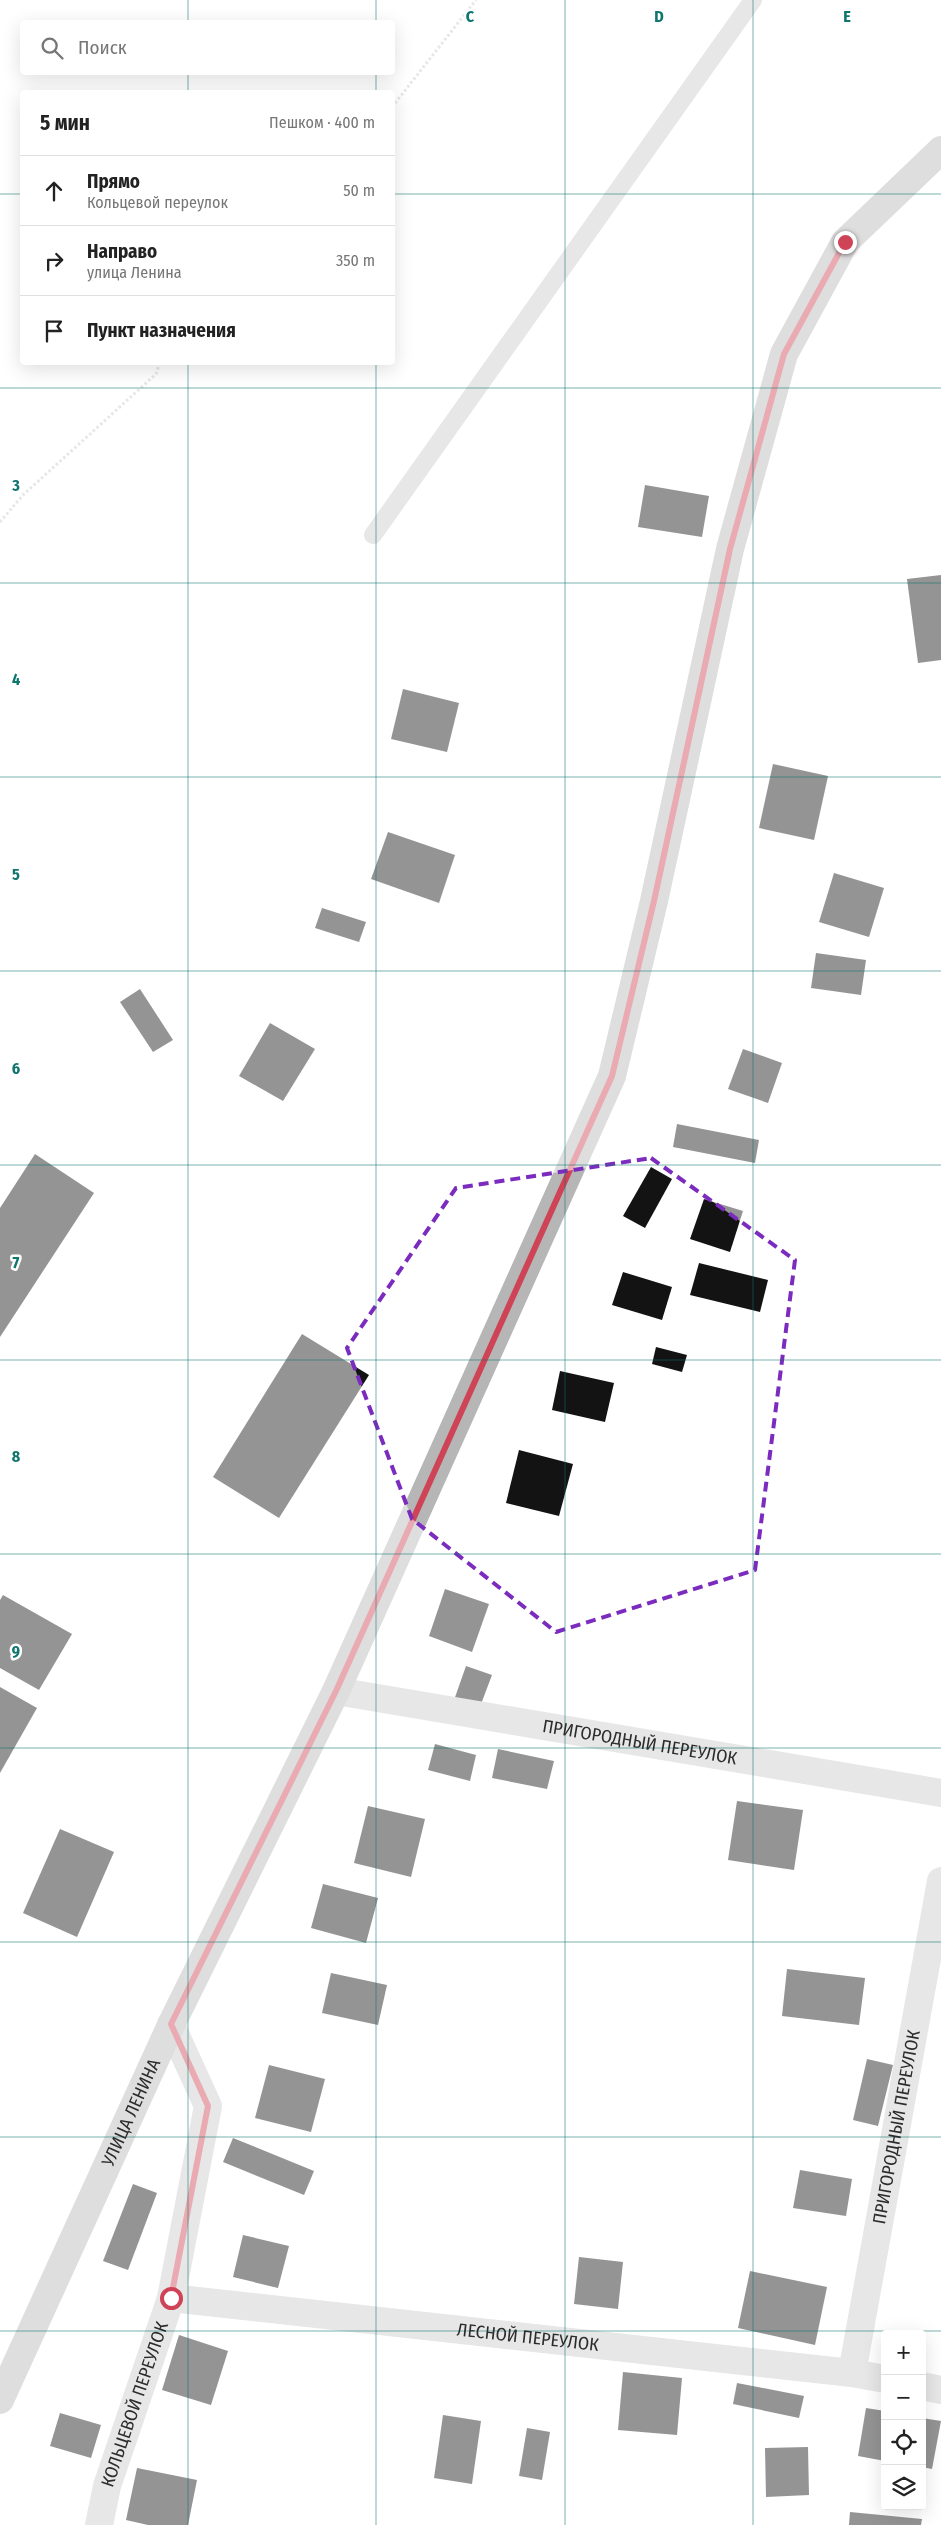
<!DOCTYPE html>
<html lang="ru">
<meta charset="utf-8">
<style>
:root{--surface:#fff;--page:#f2f2f2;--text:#222;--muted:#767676;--line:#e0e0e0}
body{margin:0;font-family:"Fira Sans Condensed",sans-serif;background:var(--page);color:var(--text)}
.controls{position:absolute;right:15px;bottom:15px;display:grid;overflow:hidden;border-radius:5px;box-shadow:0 5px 20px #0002}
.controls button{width:45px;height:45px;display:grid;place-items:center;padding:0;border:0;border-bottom:1px solid var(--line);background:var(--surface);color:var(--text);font:25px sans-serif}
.stop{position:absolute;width:15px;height:15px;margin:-11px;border:4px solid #cf4356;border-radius:50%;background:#fff}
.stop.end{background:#cf4356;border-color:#fff;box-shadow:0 1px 5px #0008}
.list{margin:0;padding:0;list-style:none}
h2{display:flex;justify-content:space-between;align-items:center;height:65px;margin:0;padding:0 20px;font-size:21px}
h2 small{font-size:16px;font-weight:400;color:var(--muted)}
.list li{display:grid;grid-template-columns:32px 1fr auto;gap:15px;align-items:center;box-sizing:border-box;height:70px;padding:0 20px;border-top:1px solid var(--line)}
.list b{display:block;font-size:19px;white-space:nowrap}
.list p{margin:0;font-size:16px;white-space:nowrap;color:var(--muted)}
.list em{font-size:16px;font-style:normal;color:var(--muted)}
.icon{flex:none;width:28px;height:28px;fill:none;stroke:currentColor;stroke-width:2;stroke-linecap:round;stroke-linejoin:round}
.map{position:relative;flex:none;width:941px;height:2525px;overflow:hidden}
.search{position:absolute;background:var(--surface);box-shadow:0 5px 20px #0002;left:20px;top:20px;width:375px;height:55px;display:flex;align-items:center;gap:12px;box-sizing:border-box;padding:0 18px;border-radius:5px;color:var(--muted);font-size:19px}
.panel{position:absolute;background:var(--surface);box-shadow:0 5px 20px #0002;left:20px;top:90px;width:375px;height:275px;border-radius:5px}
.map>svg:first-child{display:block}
.building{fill:#131313}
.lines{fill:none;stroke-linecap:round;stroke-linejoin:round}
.path{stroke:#c9c9c9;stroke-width:3;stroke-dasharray:2.5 2.5;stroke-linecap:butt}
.lane{stroke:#c9c9c9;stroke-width:18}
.street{stroke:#c9c9c9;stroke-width:28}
.secondary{stroke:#b6b6b6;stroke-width:28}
.route{stroke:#cf4356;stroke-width:6}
.marked{fill:none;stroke:#7b2cbf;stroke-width:4;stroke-dasharray:10 6;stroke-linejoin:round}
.grid{fill:none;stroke:#0f766e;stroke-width:1;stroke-opacity:0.55}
.labels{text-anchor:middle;stroke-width:5;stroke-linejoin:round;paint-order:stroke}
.street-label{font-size:18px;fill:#2c2c2c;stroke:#fff}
.grid-label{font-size:16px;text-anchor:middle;font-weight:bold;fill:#0f766e;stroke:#fff;stroke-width:5;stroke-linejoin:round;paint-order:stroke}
</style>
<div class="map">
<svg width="941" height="2525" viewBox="0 0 941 2525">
<rect width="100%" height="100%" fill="#fff"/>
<g class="building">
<path d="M645,485L709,496L702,537L638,527Z"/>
<path d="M941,575V660L918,663L907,579Z"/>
<path d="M403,689L459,703L447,752L391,739Z"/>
<path d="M773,764L828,776L814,840L759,828Z"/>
<path d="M388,832L455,855L439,903L371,879Z"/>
<path d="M834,873L884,888L869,937L819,922Z"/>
<path d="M322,908L366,922L359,942L315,928Z"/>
<path d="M816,953L866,960L861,995L811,988Z"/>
<path d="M140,989L173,1040L153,1052L120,1002Z"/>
<path d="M270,1023L315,1049L283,1101L239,1076Z"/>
<path d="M743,1049L782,1063L768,1103L728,1089Z"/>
<path d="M677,1124L759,1140L755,1163L673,1147Z"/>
<path d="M35,1154L94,1193L0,1337V1208Z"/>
<path d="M651,1167L672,1179L645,1228L623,1216Z"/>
<path d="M704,1199L743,1211L730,1252L690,1239Z"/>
<path d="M699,1263L768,1280L760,1312L690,1295Z"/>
<path d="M623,1272L672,1287L662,1320L612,1305Z"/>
<path d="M302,1334L369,1375L279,1518L213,1477Z"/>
<path d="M656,1347L687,1355L682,1372L652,1364Z"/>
<path d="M560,1371L614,1383L605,1422L552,1410Z"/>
<path d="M519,1450L573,1464L559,1516L506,1503Z"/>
<path d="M445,1589L489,1604L472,1652L429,1636Z"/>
<path d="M3,1595L72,1634L39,1690L0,1668V1600Z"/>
<path d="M466,1666L492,1675L478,1712L453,1703Z"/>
<path d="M0,1687L37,1708L0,1773Z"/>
<path d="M435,1744L476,1755L470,1781L428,1770Z"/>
<path d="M498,1749L554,1761L547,1789L492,1778Z"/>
<path d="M737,1801L803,1810L794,1870L728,1860Z"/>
<path d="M368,1806L425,1819L411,1877L354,1863Z"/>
<path d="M60,1829L114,1852L77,1937L23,1913Z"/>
<path d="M323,1884L378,1898L366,1943L311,1928Z"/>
<path d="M787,1969L865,1978L859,2025L782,2016Z"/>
<path d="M331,1973L387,1985L378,2025L322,2013Z"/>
<path d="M867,2059L893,2065L878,2126L853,2120Z"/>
<path d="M269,2065L325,2079L311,2132L255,2118Z"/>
<path d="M233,2138L314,2171L304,2195L223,2162Z"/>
<path d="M800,2170L852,2179L846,2216L793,2208Z"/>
<path d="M133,2184L157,2193L128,2270L103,2261Z"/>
<path d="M243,2235L289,2246L278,2288L233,2277Z"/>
<path d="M579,2257L623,2262L618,2309L574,2304Z"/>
<path d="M750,2271L827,2287L815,2345L738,2328Z"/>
<path d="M179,2335L228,2351L211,2405L162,2390Z"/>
<path d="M623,2372L682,2378L677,2435L618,2430Z"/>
<path d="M737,2383L804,2396L799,2418L733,2404Z"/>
<path d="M866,2408L885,2411V2461L858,2456Z"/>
<path d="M60,2413L101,2425L91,2458L50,2446Z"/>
<path d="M443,2415L481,2421L472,2484L434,2478Z"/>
<path d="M922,2418L941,2421L932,2469L922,2467Z"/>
<path d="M527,2428L550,2432L542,2480L519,2476Z"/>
<path d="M808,2447L809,2495L766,2497L765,2448Z"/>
<path d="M137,2468L197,2480L188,2525H148L126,2520Z"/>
<path d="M850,2512L922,2519L921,2525H849Z"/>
</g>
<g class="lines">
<g class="path">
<path d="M392,107L476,0"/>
<path d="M0,522L23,495L156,374L160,362"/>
</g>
<path class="lane" d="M373,535L753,0"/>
<g class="street">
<path id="s1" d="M336,1691L941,1793"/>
<path id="s2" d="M171,2298L852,2373L885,2379"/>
<path id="s3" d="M852,2373L941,1881"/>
<path d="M922,2386L941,2390"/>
<path id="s4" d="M99,2525L107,2486L171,2298L208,2106L171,2025"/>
</g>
<path class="secondary" id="s5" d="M0,2400L171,2025L336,1691L612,1076L654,901L730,549L784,354L845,242L941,150"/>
</g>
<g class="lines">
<path class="route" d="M171,2298L208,2106L171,2024L336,1691L612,1076L654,901L730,549L784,354L845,242"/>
</g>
<path d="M0 0H941V2525H0ZM651,1158L795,1260L755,1570L556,1632L412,1519L347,1348L456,1188Z" fill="#fff" fill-opacity=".55" fill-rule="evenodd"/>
<path class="marked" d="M651,1158L795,1260L755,1570L556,1632L412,1519L347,1348L456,1188Z"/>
<path class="grid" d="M188,0V22M376,0V22M565,0V2525M753,0V2525M188,72V92M376,72V92M0,194H22M392,194H941M188,362V2525M376,362V2525M0,388H941M0,583H941M0,777H941M0,971H941M0,1165H941M0,1360H941M0,1554H941M0,1748H941M0,1942H941M0,2137H941M0,2331H941"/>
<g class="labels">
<g class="street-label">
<text dy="6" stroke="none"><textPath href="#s1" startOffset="308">ПРИГОРОДНЫЙ ПЕРЕУЛОК</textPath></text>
<text dy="6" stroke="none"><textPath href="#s5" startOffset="316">УЛИЦА ЛЕНИНА</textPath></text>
<text dy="6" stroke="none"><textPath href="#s3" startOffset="250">ПРИГОРОДНЫЙ ПЕРЕУЛОК</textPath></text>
<text dy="6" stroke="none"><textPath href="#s2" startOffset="359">ЛЕСНОЙ ПЕРЕУЛОК</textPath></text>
<text dy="6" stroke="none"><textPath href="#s4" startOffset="126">КОЛЬЦЕВОЙ ПЕРЕУЛОК</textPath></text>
</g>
</g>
<g class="grid-label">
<text x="470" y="22">C</text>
<text x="659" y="22">D</text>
<text x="847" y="22">E</text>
<text x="16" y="491">3</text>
<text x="16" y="685">4</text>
<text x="16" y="880">5</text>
<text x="16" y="1074">6</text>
<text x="16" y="1268">7</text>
<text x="16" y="1462">8</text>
<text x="16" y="1657">9</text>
</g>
</svg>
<div class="controls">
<button>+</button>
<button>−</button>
<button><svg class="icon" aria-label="locate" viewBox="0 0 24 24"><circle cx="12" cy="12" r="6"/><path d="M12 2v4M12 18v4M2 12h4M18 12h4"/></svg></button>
<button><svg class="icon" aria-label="layers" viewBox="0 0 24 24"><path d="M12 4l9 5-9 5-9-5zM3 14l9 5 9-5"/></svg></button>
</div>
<div class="stop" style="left:171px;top:2298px"></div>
<div class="stop end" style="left:845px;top:242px"></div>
<div class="search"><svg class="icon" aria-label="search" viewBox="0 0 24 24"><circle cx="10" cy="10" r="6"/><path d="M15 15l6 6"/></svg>Поиск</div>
<section class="panel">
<h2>5 мин<small>Пешком · 400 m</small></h2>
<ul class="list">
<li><svg class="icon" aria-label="ahead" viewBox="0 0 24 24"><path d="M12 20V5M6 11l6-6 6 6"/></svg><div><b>Прямо</b><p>Кольцевой переулок</p></div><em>50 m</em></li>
<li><svg class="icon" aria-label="right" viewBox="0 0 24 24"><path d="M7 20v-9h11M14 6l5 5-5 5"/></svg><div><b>Направо</b><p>улица Ленина</p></div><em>350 m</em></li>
<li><svg class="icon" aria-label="arrive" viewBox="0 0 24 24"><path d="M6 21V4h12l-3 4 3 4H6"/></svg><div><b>Пункт назначения</b></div></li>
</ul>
</section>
</div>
